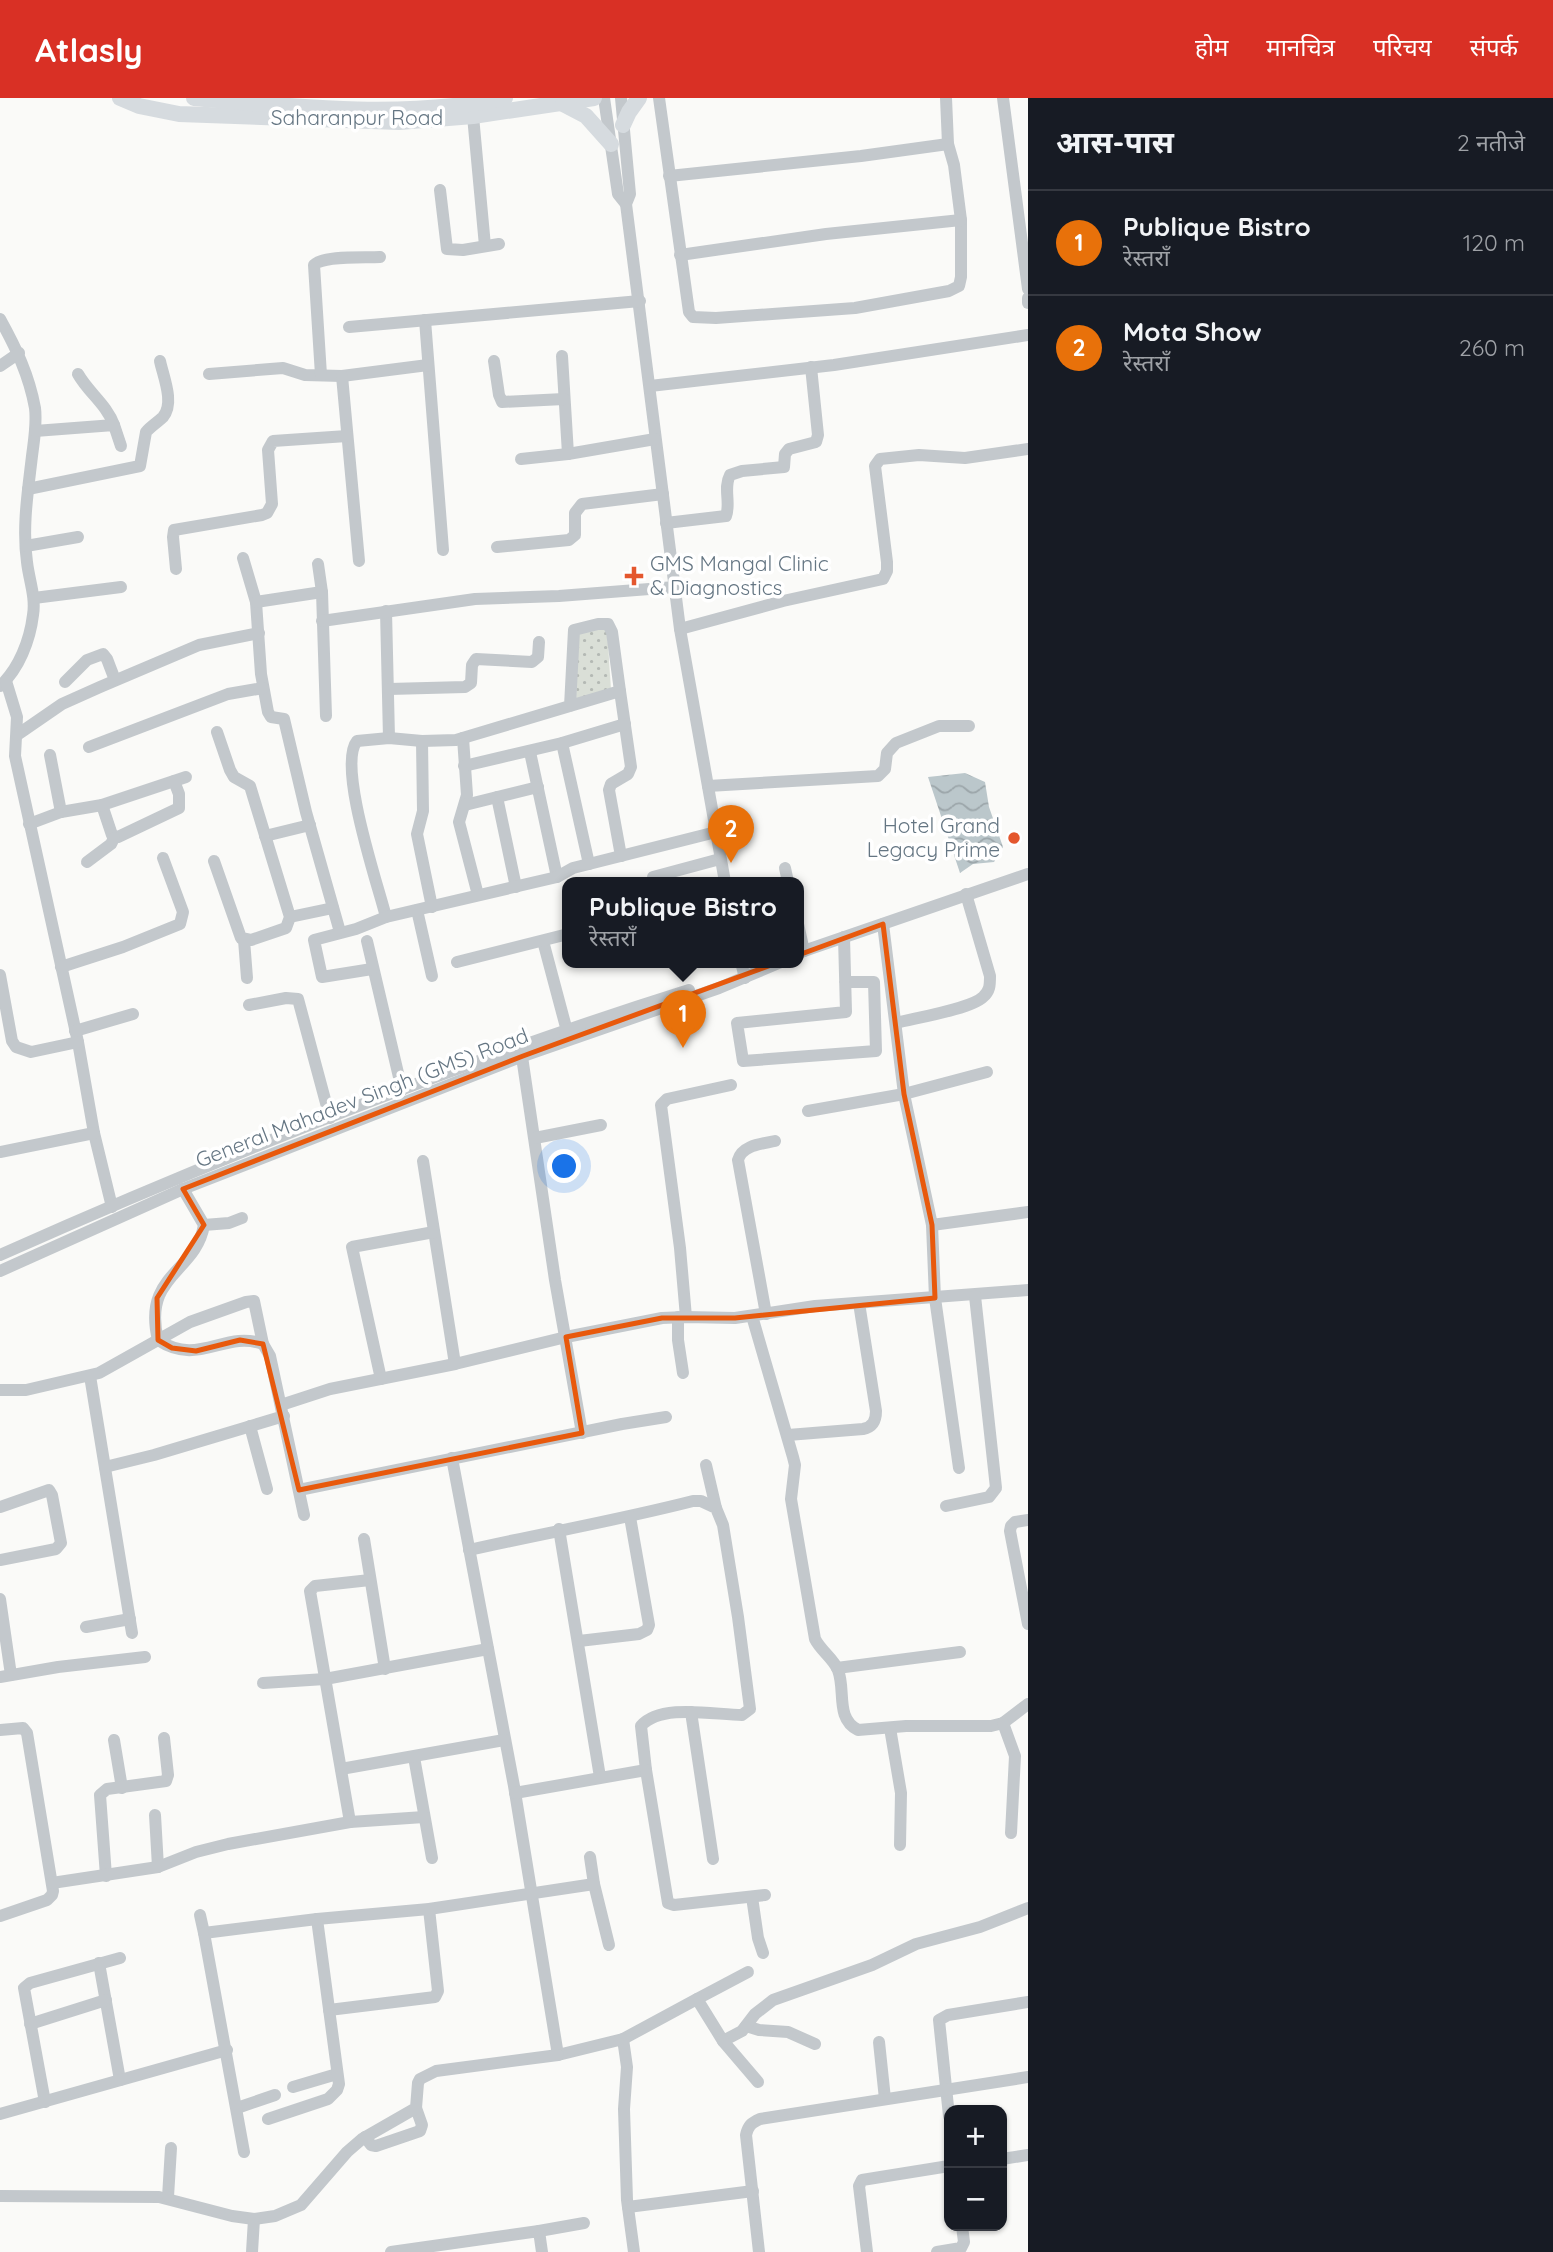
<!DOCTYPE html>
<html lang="hi">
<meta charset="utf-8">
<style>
:root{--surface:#171b24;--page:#20242c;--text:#f1f3f6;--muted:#9ea1a6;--line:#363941;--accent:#d93025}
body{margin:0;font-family:Quicksand,"Noto Sans Devanagari",sans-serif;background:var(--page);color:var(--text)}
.controls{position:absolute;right:21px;bottom:21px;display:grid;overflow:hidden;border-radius:14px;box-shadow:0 2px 5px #0004}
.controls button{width:63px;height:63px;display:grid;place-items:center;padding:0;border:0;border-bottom:2px solid var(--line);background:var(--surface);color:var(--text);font:35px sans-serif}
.you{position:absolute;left:565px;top:1069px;width:24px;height:24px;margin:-18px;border:5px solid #fff;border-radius:50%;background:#1a73e8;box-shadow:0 0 0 10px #1a73e833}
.badge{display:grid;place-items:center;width:46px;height:46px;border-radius:50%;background:var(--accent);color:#fff;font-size:23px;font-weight:700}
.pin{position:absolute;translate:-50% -58px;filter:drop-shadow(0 2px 4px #0008)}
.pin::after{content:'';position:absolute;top:37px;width:24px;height:21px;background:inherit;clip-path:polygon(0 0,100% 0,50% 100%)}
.popup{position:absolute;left:562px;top:779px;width:242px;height:91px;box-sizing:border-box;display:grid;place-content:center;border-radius:14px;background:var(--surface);filter:drop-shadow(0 2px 5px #0005);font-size:23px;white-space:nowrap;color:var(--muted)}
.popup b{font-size:26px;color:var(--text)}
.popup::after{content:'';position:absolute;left:50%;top:100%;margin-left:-14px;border:14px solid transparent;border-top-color:var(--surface)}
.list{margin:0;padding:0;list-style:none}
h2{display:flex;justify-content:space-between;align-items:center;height:91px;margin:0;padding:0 28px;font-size:30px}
h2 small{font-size:23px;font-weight:400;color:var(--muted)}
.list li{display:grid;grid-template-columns:46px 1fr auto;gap:21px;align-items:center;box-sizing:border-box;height:105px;padding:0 28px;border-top:2px solid var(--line)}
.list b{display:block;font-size:26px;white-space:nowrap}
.list p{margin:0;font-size:23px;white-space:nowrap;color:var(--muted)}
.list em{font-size:23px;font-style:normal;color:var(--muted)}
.map{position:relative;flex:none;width:1028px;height:2154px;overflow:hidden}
header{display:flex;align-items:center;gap:42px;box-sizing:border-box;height:98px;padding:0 35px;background:var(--accent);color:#fff}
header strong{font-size:33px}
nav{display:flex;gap:38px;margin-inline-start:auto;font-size:24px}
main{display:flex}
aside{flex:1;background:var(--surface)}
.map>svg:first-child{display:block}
.park{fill:url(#park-dots)}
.water{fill:url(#water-waves)}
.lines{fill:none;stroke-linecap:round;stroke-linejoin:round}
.minor{stroke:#c3c8cc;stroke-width:12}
.major{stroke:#d6dbdf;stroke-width:16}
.marked{fill:none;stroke:#e8590c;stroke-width:5;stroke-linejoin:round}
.poi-dot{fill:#e4572e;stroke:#fff;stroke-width:2.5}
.labels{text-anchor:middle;stroke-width:7;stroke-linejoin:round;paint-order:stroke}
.street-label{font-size:21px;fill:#657683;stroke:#fff}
.poi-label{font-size:21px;fill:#657683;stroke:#fff;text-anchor:start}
</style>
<header>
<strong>Atlasly</strong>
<nav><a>होम</a><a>मानचित्र</a><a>परिचय</a><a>संपर्क</a></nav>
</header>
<main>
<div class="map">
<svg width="1028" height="2154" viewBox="0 0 1028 2154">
<defs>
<pattern id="park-dots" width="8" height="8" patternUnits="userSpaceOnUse" patternTransform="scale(1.75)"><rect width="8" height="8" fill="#dadfd7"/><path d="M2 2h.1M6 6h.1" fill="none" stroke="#b4b9b4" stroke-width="1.8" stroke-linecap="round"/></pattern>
<pattern id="water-waves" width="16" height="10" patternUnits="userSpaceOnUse" patternTransform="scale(1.75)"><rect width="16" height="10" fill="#bbc7cb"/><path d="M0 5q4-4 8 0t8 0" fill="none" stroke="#9ca6aa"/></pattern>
</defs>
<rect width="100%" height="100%" fill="#fafaf8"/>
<path class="park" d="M607,530L611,592L576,602L578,535Z"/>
<path class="water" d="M965,675L985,684L989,709L1003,749L994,764L973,766L960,775L928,679Z"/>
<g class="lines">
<g class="minor">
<path d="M604,0L618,96L626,106"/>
<path d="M621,0L630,96L626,106L680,531L725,784"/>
<path d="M659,0L689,214L693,219L716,220L855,210L949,193L959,188L961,179V122L954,67L948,46L946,0"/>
<path d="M1003,0L1028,191"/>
<path d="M473,18L485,148"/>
<path d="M669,78L861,58L948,46"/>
<path d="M440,92L447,151L463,152L499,146"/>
<path d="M680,157L826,136L961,122"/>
<path d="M1028,200V205"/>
<path d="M0,221C16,250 29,277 35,310C37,326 34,342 32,358C28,393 22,429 27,464C29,482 36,499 33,517C30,542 19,571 0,588"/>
<path d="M425,222L443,452"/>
<path d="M349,229L640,203"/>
<path d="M562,258L568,356"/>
<path d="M494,263L499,297L502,304L564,301"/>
<path d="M0,268L19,255"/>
<path d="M78,276C88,294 107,307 114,327"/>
<path d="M209,276L283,270L305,277L342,278L428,267"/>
<path d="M321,277L314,167C324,157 365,160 380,159"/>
<path d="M342,278L359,463"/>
<path d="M650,288L834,267L1028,237"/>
<path d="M35,333L114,327L121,348"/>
<path d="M521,361L568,356L655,341"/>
<path d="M28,391L140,368L146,334C151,328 158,324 163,319C175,305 163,278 160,263"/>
<path d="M666,425L726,418C731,405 723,390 730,377L742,373L784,369L785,356L789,351L816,344L818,337L811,269"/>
<path d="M26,448L78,439"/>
<path d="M497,449L569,442L575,437V415L582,406L663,396"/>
<path d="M243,460L256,504L261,576L268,614L271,619L284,621L306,714L340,834"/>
<path d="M318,466L322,494L326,618"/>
<path d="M176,471L173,439L174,432L262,417L267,415L272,406L268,352L273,343L347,338"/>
<path d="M34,500L121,489"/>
<path d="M256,504L322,494"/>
<path d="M386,513L389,640"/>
<path d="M322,523L475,501L559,498L675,489"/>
<path d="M680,531L783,503L883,481L887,473V464L875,368L880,361L919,357L965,360L1028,351"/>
<path d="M6,583L17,619L15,658L78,944L94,1035L112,1109"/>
<path d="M65,584L87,562L103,556L107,561L115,582"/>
<path d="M389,591L465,589L471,585L472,567L476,561L532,564L538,559L539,544"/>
<path d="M620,593L631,669L628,676L611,686L609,692L621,758"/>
<path d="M17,637L62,606L100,589L199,547L259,535"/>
<path d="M463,640L467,697L459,724L478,797"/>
<path d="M422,643L423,713L417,736L432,809"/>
<path d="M562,645L589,766"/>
<path d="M89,649L228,596L263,590"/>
<path d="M530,654L557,779"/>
<path d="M50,657L61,714"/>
<path d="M464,668L562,645L625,626"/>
<path d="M708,688L878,678L885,671L887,655L896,645L939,628H969"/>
<path d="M497,699L516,789"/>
<path d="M102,707L112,737L118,739L179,710V696L174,683"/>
<path d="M465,707L538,689"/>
<path d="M29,726L61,714L102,707L186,679"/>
<path d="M265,738L310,727"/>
<path d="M214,763L241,840L251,842L286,830L290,819L250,688L234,679L230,672L217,634"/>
<path d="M87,764L111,746L114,740"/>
<path d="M785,770L788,784"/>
<path d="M653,779L720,761"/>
<path d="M417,812L432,878"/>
<path d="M290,819L333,810"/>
<path d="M386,819C378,787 337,667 357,643L389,640L422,643L456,642L620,593L612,534L608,526H598L574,532L570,608"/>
<path d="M798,826L804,853"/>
<path d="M883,826L904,996L932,1127L1028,1114"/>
<path d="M844,839L846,914L737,925L743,963L876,953L874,884H845"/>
<path d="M244,842L247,880"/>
<path d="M367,843L402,992"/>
<path d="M543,843L567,933"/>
<path d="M798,855L1028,776"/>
<path d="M457,864L568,836"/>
<path d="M741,864L745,880"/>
<path d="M61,869L123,849L180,826L183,814L163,760"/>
<path d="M372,871L322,879L314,842L356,831L386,819L557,779L573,770L716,734"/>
<path d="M0,877L12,943L16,949L31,954L78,944"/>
<path d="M249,907L286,900L298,901L330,1020"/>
<path d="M896,925C915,920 971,911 983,899C990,893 990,887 990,878L966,796"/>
<path d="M75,933L133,916"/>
<path d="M521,952L555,1182L582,1335"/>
<path d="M808,1013L904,996L987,974"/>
<path d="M535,1040L601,1027"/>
<path d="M0,1054L94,1035"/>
<path d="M423,1063L455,1266"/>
<path d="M183,1091L204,1127C196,1175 142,1176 158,1242C199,1269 224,1232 263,1246L270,1258L304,1417"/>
<path d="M204,1127L229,1125L242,1120"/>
<path d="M932,1127L935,1200L959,1370"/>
<path d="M0,1157C224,1057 454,966 689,892"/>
<path d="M0,1173L183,1091L523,958L719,890L781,864"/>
<path d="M766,1216L738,1062C742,1047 762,1046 775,1043"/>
<path d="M752,1218L793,1359L795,1367L791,1401L815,1541C821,1553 833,1560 838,1572C846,1593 835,1620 858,1632L906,1628H991L1003,1625L1028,1606"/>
<path d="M678,1219V1242L683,1275"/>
<path d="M686,1219L680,1150L661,1007L667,1001L731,987"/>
<path d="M90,1278L132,1535"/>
<path d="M381,1281L352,1149L434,1134"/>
<path d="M0,1292H26L99,1275L190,1224L246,1204L254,1203L263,1246"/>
<path d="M281,1307L330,1291L455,1266L566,1239L662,1220L686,1219L735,1220L815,1208L1028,1192"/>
<path d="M250,1328L267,1391"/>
<path d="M788,1337L863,1331C873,1329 876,1322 876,1313L859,1205"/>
<path d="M452,1360L514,1688L558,1957L623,1941L627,1969L624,2011L627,2102L634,2154"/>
<path d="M706,1367L716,1410"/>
<path d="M105,1369L154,1357L284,1318"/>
<path d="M299,1392L622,1326L666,1319"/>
<path d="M946,1408L989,1399L996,1390L975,1198"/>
<path d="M0,1409L49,1392L52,1397L61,1445L56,1451L0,1462"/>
<path d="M1028,1422L1015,1424L1011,1428L1010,1433L1028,1526"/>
<path d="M559,1431L600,1679"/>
<path d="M364,1441L385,1571"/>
<path d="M469,1452C544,1435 619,1422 693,1403H701L716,1410L723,1427L738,1519L750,1611L742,1617C715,1617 661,1605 641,1628L646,1672L515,1695"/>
<path d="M0,1501L11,1577"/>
<path d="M86,1529L130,1521"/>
<path d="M579,1543L639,1536L647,1532L649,1527L630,1419"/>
<path d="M837,1570L960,1554"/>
<path d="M0,1579L58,1569L145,1559"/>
<path d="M263,1585L325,1581L488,1551"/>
<path d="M691,1614L713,1761"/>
<path d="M1003,1625L1015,1658L1011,1735"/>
<path d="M890,1630L901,1695L900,1747"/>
<path d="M0,1632L23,1630L27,1635L53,1793L52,1797L47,1802L0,1818"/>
<path d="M114,1642L122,1690"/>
<path d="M414,1659L432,1760"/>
<path d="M341,1671L504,1642"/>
<path d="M646,1672L668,1805L674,1807L765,1797"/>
<path d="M155,1717L158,1769"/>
<path d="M350,1724L310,1493L315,1488L370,1482"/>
<path d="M590,1759L594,1786L609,1847"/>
<path d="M106,1778L100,1697L107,1691L166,1683L168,1677L164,1640"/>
<path d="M52,1785L158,1769L196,1754L228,1746L350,1724L424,1719"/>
<path d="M752,1799L758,1840L763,1855"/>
<path d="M200,1817L204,1835"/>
<path d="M99,1865L120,1982"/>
<path d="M697,1901L748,1874"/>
<path d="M329,1912L435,1899L438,1893L429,1811"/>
<path d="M30,1926L106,1902"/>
<path d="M746,1928L759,1932L788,1934L815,1946"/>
<path d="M623,1941L697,1901L723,1943L742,1933L755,1916L773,1902L872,1867L916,1846L980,1829L1028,1810"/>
<path d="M723,1943L758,1984"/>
<path d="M879,1944L885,2001"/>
<path d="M293,1989L337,1976"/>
<path d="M45,2004L24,1890L30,1885L120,1860"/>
<path d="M237,2010L275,1997"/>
<path d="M0,2016L227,1952"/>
<path d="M949,2018L939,1922L948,1917L1028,1904"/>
<path d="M268,2021L328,2001L337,1992L339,1986L317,1821"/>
<path d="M365,2039L371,2047L376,2048L420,2033L422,2027L416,2010"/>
<path d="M244,2054L204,1835L317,1821L429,1811L594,1786"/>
<path d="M1002,2061L1028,2057"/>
<path d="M0,2098L159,2099L232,2118L254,2121L275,2118L301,2107L347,2054L362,2041L416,2010L418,1985L420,1981L436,1973L558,1957"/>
<path d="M168,2099L171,2050"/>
<path d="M628,2109L753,2093"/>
<path d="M539,2133L584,2125"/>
<path d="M252,2154L254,2121"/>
<path d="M391,2154L539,2133L542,2154"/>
<path d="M759,2154L746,2037C748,2028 751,2025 760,2021L1028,1979"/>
<path d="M867,2154L859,2088L862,2082L949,2068"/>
<path d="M937,2154L961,2150L964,2144L962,2128"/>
</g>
<g class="major">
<path d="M120,0L139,8L179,16L399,24L473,18L594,0"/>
<path d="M194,0C293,9 406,21 505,0"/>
<path d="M563,6L586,18L611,46"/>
<path d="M623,27L629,14L639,0"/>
</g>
</g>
<path class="marked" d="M883,826L904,996L932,1127L935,1200L735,1220H662L566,1239L582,1335L299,1392L263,1246L240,1242L196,1253L172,1250L158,1242L157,1200L204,1127L183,1091L523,958Z"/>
<g class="poi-dot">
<path d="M630.5 467.5h7v7h7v7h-7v7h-7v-7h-7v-7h7z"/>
<circle cx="1014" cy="740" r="7"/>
</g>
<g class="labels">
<g class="street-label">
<text x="357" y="27">Saharanpur Road</text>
<text transform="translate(362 1000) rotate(-21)" y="7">General Mahadev Singh (GMS) Road</text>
</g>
<g class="poi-label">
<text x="650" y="473">GMS Mangal Clinic<tspan x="650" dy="24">&amp; Diagnostics</tspan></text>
<text x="1000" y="735" text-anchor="end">Hotel Grand<tspan x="1000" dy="24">Legacy Prime</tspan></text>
</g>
</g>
</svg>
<div class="controls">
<button>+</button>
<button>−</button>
</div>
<div class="you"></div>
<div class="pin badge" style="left:683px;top:950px;background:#e8710a">1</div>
<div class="popup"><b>Publique Bistro</b>रेस्तराँ</div>
<div class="pin badge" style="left:731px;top:765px;background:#e8710a">2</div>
</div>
<aside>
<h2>आस-पास<small>2 नतीजे</small></h2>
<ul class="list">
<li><span class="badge" style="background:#e8710a">1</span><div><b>Publique Bistro</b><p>रेस्तराँ</p></div><em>120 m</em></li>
<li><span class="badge" style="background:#e8710a">2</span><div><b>Mota Show</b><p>रेस्तराँ</p></div><em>260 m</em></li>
</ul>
</aside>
</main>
